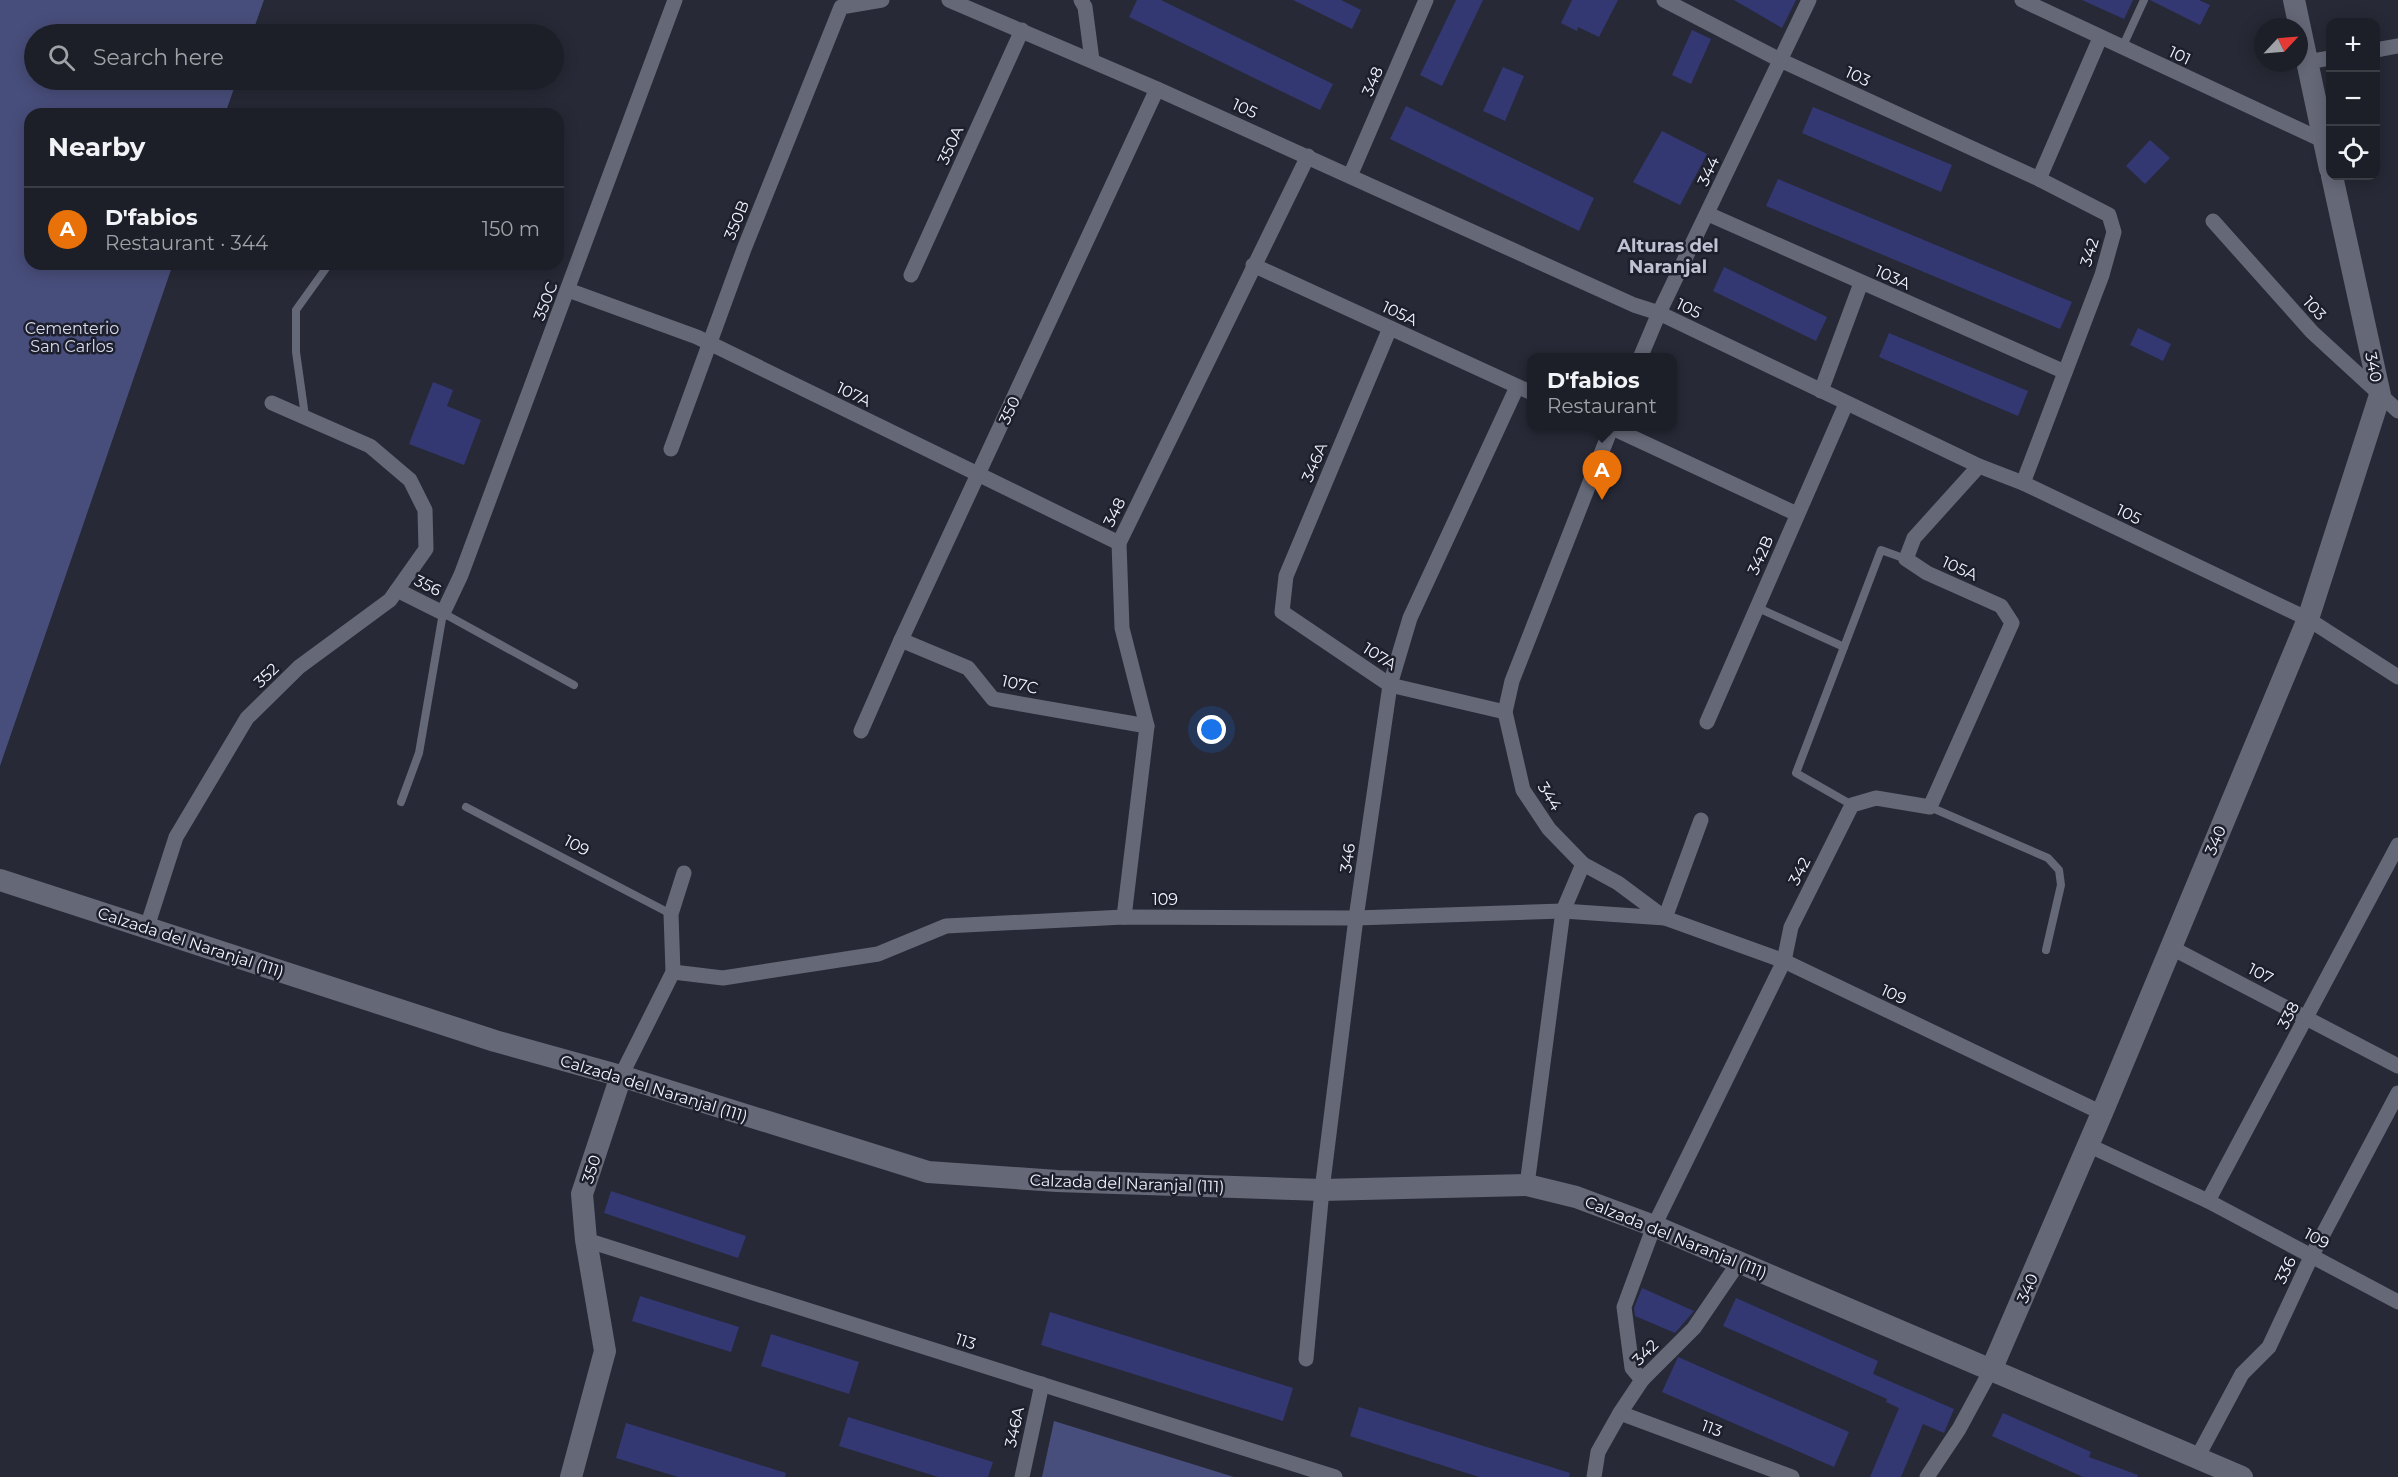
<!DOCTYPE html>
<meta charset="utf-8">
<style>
:root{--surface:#1d1f28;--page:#252730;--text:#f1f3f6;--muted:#a0a2a8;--line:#3b3d45;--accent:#ea580c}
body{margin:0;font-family:Montserrat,sans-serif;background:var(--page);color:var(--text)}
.controls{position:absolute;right:18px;top:18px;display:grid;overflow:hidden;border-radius:12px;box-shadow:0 3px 15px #0003}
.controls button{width:54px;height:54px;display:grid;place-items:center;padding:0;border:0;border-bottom:2px solid var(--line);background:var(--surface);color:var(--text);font:30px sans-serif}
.compass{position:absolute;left:2254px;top:18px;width:54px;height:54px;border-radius:50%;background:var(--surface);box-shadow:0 3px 15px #0003;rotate:64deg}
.you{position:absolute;left:1212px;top:730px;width:21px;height:21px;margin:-15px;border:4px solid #fff;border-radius:50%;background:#1a73e8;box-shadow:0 0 0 9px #1a73e833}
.badge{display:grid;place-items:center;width:39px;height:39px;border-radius:50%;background:var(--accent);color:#fff;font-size:20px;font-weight:700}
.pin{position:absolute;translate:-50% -50px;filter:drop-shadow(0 2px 3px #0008)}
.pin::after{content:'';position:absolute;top:32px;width:21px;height:18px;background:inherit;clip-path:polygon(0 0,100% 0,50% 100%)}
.popup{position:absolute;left:1527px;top:353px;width:150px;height:78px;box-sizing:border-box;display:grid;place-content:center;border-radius:12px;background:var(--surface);filter:drop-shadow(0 2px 4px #0005);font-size:20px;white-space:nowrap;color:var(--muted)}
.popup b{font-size:22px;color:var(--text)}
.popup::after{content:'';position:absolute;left:50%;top:100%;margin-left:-12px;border:12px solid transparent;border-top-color:var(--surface)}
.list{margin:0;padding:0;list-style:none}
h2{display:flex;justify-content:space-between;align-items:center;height:78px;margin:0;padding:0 24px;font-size:26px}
h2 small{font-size:20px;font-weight:400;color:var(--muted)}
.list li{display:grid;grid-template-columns:39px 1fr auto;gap:18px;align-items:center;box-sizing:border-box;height:84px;padding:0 24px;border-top:2px solid var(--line)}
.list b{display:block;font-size:22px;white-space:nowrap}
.list p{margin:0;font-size:20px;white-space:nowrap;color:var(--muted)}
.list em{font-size:20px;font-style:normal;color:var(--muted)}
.icon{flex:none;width:33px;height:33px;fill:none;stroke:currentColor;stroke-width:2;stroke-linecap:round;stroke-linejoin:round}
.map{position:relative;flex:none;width:2398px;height:1477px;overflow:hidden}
.search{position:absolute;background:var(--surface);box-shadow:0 3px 15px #0003;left:24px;top:24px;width:540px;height:66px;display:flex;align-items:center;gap:15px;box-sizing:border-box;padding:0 21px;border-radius:33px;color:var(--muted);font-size:22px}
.panel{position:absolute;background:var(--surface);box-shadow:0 3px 15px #0003;left:24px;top:108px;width:540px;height:162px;border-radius:18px}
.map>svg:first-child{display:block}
.green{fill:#484e7b}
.building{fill:#333873}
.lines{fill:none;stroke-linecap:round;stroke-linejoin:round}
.lane{stroke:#656877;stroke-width:8}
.street{stroke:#656877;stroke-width:15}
.secondary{stroke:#656877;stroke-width:22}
.labels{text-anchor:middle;stroke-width:5;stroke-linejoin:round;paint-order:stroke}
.street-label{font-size:16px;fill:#f2f4fd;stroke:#1d1f2c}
.park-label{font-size:16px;fill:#d8dcef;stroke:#1d1f2c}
.neighbourhood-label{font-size:18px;font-weight:bold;fill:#bec2d3;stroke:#1d1f2c}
</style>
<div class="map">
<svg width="2398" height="1477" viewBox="0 0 2398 1477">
<rect width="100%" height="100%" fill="#272936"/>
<g class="green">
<path d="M0,0H264L252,34H34V80H237L225,114H30V264H173L0,766Z"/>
<path d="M1054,1421L1234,1477H1042Z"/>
</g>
<g class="building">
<path d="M1137,0H1161L1333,84L1320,110L1129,17Z"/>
<path d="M1293,0H1341L1361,10L1352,29Z"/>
<path d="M1456,0H1483L1442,86L1420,75Z"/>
<path d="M1572,0H1618L1599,37L1578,27L1577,31L1561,23Z"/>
<path d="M1734,0H1796L1782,28Z"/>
<path d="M2082,0H2133L2124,19Z"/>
<path d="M2150,0H2199L2210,5L2200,25Z"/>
<path d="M1692,30L1711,39L1691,84L1672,75Z"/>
<path d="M1503,67L1524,76L1505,121L1483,111Z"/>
<path d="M1406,106L1594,198L1579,231L1390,139Z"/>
<path d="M1813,107L1952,165L1941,192L1802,133Z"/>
<path d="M1662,131L1707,154L1680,205L1633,182Z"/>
<path d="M2150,140L2170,158L2145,184L2126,166Z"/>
<path d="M1778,179L2072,302L2060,329L1766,206Z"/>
<path d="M1724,267L1827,317L1816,341L1713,291Z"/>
<path d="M2138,328L2171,344L2163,361L2130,345Z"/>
<path d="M1889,333L2028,391L2018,416L1879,357Z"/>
<path d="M433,382L453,390L447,406L481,420L464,465L409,444Z"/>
<path d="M611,1191L746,1236L738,1258L604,1213Z"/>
<path d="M1642,1288L1694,1311L1675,1333L1635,1316L1634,1308Z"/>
<path d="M640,1296L739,1327L731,1352L632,1321Z"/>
<path d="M1736,1298L1878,1361L1873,1374L1954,1409L1944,1433L1923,1424L1901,1477H1870L1899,1408L1886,1402L1887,1399L1723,1326Z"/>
<path d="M1050,1312L1293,1388L1283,1421L1041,1345Z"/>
<path d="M771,1334L859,1362L849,1394L761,1366Z"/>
<path d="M1678,1357L1849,1432L1834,1467L1662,1392Z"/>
<path d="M1359,1407L1570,1473L1569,1477H1479L1350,1436Z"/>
<path d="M2003,1413L2091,1452L2089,1457L2138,1475L2137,1477H2083L1992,1436Z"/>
<path d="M848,1417L993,1462L988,1477H938L839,1446Z"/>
<path d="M626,1423L786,1473L785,1477H678L616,1458Z"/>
</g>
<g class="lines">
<g class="lane">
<path d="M2122,48L2144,0"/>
<path d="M305,416L296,352V310L329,264"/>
<path d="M1756,607L1844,647"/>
<path d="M401,802L419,753L443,613L574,685"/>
<path d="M1852,805L1796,773L1881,550L1906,559"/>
<path d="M466,807L671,914"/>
<path d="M1930,807L2048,858L2059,870L2061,885L2046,950"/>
</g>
<g class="street">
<path d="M949,0L1157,89L1634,305L1659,313L1979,466L2023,483L2308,619L2398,677"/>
<path d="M1081,0L1085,7L1092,60"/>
<path d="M1664,0L1780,60L2039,179L2109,215L2114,232L2102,275L2023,483"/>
<path d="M2022,0L2324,141"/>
<path d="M2376,50L2398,46"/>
<path d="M2307,62L2330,58"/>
<path d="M1350,176L1426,0"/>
<path d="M2039,179L2100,38"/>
<path d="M1708,214L2065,372"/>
<path d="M2213,221L2312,332L2398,411"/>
<path d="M1253,265L1532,393"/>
<path d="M911,275L1022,30"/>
<path d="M568,290L697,337L1119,543"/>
<path d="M1390,328L1286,576L1282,612L1390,685L1505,712"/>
<path d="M1640,358L1659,313L1809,0"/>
<path d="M1821,391L1861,283"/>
<path d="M1608,426L1797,514"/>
<path d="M671,449L744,249L841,7L882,0"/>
<path d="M397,590L443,613L461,575L675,0"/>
<path d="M901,640L968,668L993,699L1147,726"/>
<path d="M1707,722L1846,404"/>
<path d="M861,731L901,640L1157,89"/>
<path d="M1583,864L1618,883L1665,918L1784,961L2102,1113"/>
<path d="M1124,917L1147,726L1122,628L1119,543L1308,156"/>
<path d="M147,927L176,837L247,718L299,667L390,600L426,549L425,510L410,480L370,446L272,403"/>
<path d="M2170,947L2398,1066"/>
<path d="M673,972L723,978L878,954L946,926L1124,917L1356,918L1563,911L1665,918L1701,820"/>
<path d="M621,1076L673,972L671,914L684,873"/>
<path d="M2088,1145L2208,1201L2398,1302"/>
<path d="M1527,1185L1563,911L1583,864L1549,829L1523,790L1505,712L1512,681L1612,426"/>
<path d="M2208,1201L2398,845"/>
<path d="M586,1240L1335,1477"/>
<path d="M1306,1359L1322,1190L1356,918L1390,685L1410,618L1517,387"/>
<path d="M1642,1380L1632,1368L1624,1307L1654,1226L1784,961L1791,927L1852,805L1876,798L1930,807L2012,623L2001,606L1927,573L1906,559L1914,538L1979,466"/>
<path d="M1620,1413L1792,1477"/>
<path d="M2198,1456L2242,1374L2269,1347L2312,1255L2398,1093"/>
<path d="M1022,1477L1042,1384"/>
<path d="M1594,1477L1598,1452L1620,1413L1642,1380L1694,1328L1739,1262"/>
<path d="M1927,1477L1959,1429L1992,1368"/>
</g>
<g class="secondary">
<path d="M2294,0L2330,169"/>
<path d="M0,880L495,1041L621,1076L928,1172L1057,1181L1322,1190L1527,1185L1576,1197L1654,1226L2242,1477"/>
<path d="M1992,1368L2102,1113L2308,619L2380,395L2332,176"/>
<path d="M571,1477L605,1351L586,1240L582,1194L621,1076"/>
</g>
</g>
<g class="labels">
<g class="street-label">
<text transform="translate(2180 55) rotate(25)" y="6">101</text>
<text transform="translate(1858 76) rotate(25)" y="6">103</text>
<text transform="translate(1372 81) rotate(-67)" y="6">348</text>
<text transform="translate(1245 108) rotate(24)" y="6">105</text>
<text transform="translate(950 145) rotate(-66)" y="6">350A</text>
<text transform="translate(1708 171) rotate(-65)" y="6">344</text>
<text transform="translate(736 220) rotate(-68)" y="6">350B</text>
<text transform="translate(2089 252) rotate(-73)" y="6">342</text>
<text transform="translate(1893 277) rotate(24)" y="6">103A</text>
<text transform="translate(545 301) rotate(-69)" y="6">350C</text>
<text transform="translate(1689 308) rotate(26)" y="6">105</text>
<text transform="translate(2315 308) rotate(48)" y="6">103</text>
<text transform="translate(1400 313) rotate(25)" y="6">105A</text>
<text transform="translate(2374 367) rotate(78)" y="6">340</text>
<text transform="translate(854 394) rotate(26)" y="6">107A</text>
<text transform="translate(1009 410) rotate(-65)" y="6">350</text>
<text transform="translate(1314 462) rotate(-67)" y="6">346A</text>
<text transform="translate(1114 512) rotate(-64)" y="6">348</text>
<text transform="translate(2129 514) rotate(26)" y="6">105</text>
<text transform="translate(1760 555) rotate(-66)" y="6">342B</text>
<text transform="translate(1960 568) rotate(24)" y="6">105A</text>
<text transform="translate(428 585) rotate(26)" y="6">356</text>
<text transform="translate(1380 656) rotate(33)" y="6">107A</text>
<text transform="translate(266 675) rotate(-44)" y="6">352</text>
<text transform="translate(1020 684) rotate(13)" y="6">107C</text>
<text transform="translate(1550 796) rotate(58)" y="6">344</text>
<text transform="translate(2215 840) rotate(-67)" y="6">340</text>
<text transform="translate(577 845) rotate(28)" y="6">109</text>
<text transform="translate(1347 858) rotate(-82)" y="6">346</text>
<text transform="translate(1799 871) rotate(-63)" y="6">342</text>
<text x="1165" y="905">109</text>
<text transform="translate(191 942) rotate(18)" y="6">Calzada del Naranjal (111)</text>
<text transform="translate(2261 973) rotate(27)" y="6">107</text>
<text transform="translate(1894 994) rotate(25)" y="6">109</text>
<text transform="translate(2288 1015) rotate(-62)" y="6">338</text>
<text transform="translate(654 1088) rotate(17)" y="6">Calzada del Naranjal (111)</text>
<text transform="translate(591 1169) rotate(-72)" y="6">350</text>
<text transform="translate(1127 1183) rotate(2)" y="6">Calzada del Naranjal (111)</text>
<text transform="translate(1676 1237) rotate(22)" y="6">Calzada del Naranjal (111)</text>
<text transform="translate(2317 1238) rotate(28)" y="6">109</text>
<text transform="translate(2285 1270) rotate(-65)" y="6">336</text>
<text transform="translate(2027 1288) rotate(-67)" y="6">340</text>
<text transform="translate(966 1341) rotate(18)" y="6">113</text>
<text transform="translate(1645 1352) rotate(-46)" y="6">342</text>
<text transform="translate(1014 1427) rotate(-78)" y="6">346A</text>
<text transform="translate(1712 1428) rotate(20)" y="6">113</text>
</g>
<g class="park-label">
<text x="72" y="334">Cementerio<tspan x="72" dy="18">San Carlos</tspan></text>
</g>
<g class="neighbourhood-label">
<text x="1668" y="252">Alturas del<tspan x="1668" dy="21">Naranjal</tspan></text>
</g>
</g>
</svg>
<div class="controls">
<button>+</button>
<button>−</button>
<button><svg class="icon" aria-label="locate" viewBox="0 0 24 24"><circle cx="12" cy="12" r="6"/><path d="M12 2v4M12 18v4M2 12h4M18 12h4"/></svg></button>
</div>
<svg class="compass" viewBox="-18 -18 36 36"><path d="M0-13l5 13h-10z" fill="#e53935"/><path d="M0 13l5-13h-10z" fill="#a0a2a8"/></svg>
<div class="you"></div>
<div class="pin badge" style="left:1602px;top:500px;background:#e8710a">A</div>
<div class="popup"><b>D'fabios</b>Restaurant</div>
<div class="search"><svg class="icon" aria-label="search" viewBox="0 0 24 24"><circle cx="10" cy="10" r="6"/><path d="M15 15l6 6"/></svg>Search here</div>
<section class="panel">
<h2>Nearby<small></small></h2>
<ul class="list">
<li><span class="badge" style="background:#e8710a">A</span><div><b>D'fabios</b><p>Restaurant · 344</p></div><em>150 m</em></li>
</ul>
</section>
</div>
